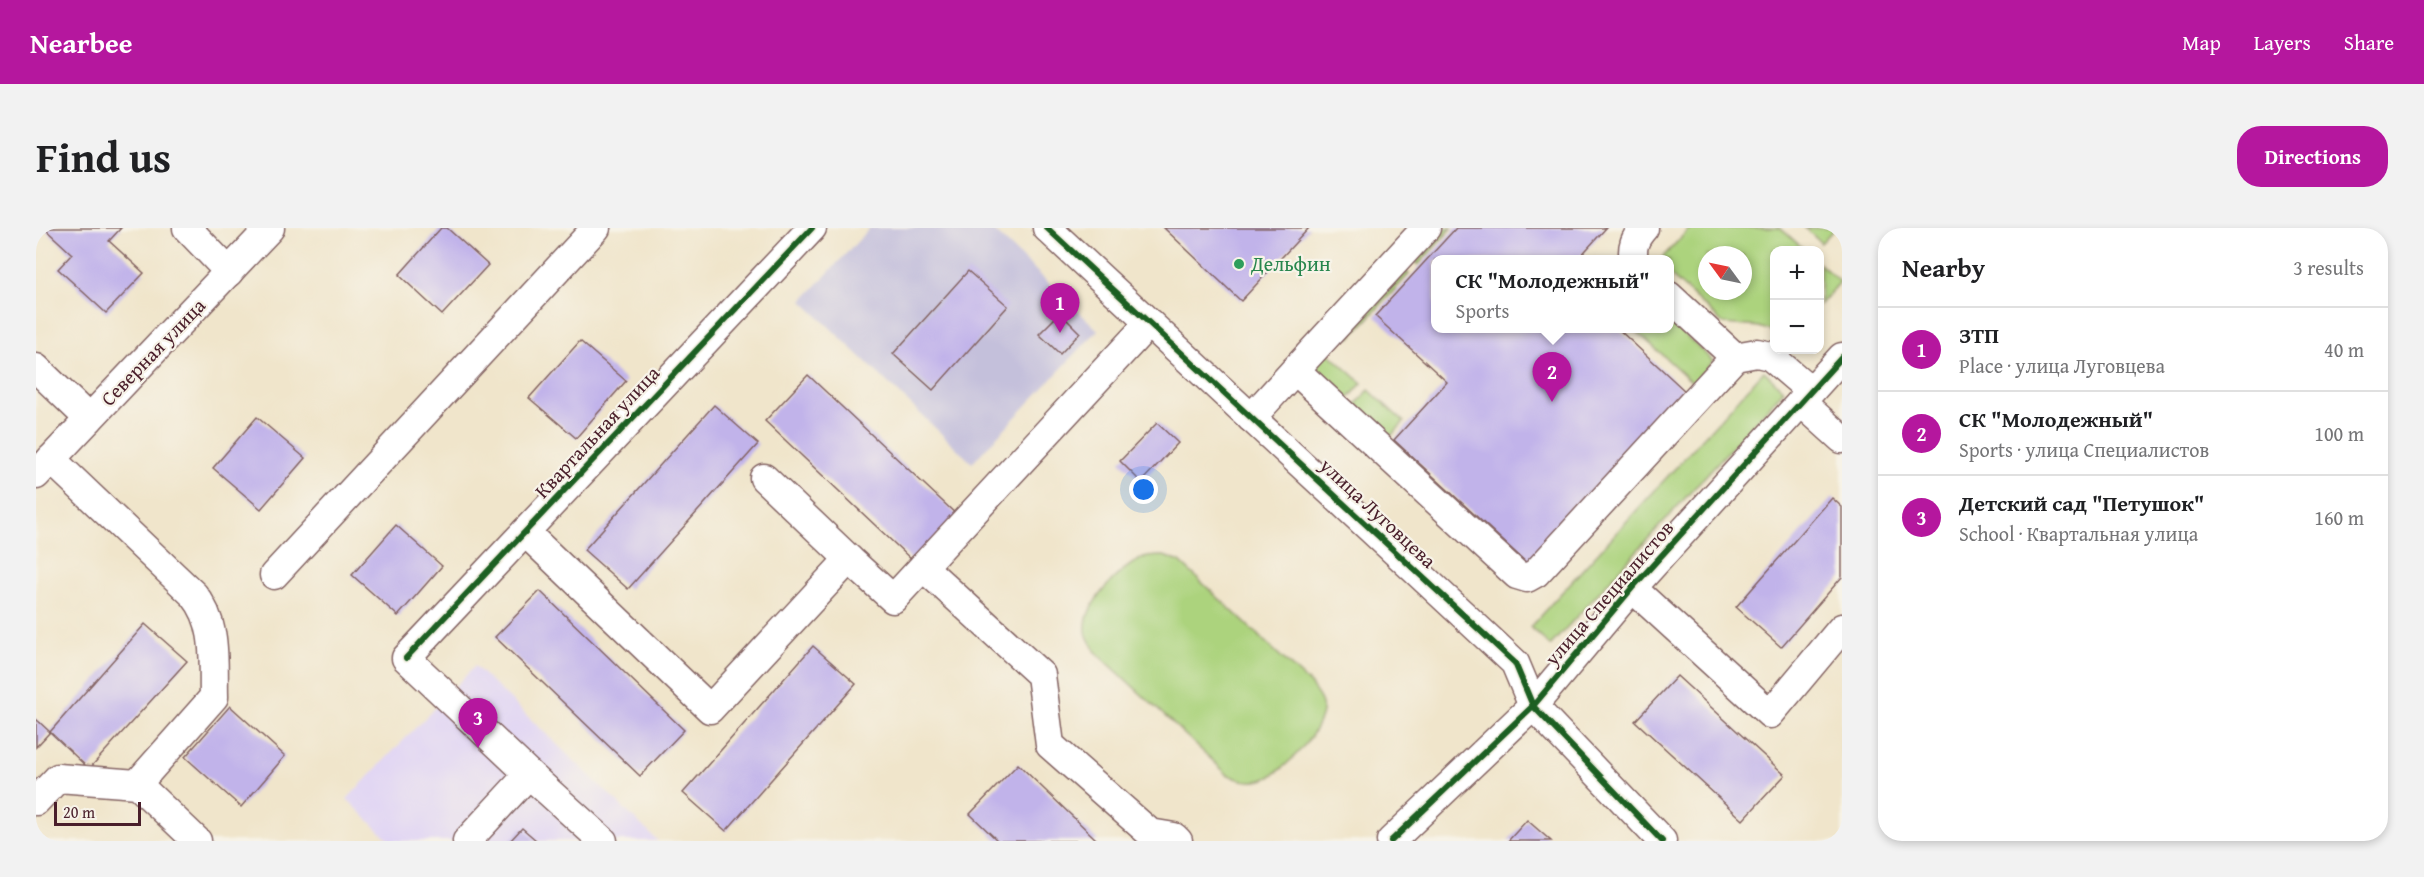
<!DOCTYPE html>
<meta charset="utf-8">
<style>
:root{--surface:#fff;--page:#f2f2f2;--text:#202124;--muted:#757577;--line:#e0e0e0;--accent:#b5179e}
body{margin:0;font-family:"Gentium Book Plus",serif;background:var(--page);color:var(--text)}
.controls{position:absolute;right:18px;top:18px;display:grid;overflow:hidden;border-radius:12px;box-shadow:0 3px 9px #0003}
.controls button{width:54px;height:54px;display:grid;place-items:center;padding:0;border:0;border-bottom:2px solid var(--line);background:var(--surface);color:var(--text);font:30px sans-serif}
.compass{position:absolute;left:1662px;top:18px;width:54px;height:54px;border-radius:50%;background:var(--surface);box-shadow:0 3px 9px #0003;rotate:303deg}
.scale{position:absolute;left:18px;bottom:15px;width:87px;box-sizing:border-box;padding-left:6px;border:3px solid #4a1f2b;border-top:0;font-size:16px;line-height:21px;white-space:nowrap;color:#4a1f2b;-webkit-text-stroke:4px #f7f3e8;paint-order:stroke}
.you{position:absolute;left:1108px;top:262px;width:21px;height:21px;margin:-15px;border:4px solid #fff;border-radius:50%;background:#1a73e8;box-shadow:0 0 0 9px #1a73e833}
.badge{display:grid;place-items:center;width:39px;height:39px;border-radius:50%;background:var(--accent);color:#fff;font-size:20px;font-weight:700}
.pin{position:absolute;translate:-50% -50px;filter:drop-shadow(0 2px 3px #0008)}
.pin::after{content:'';position:absolute;top:32px;width:21px;height:18px;background:inherit;clip-path:polygon(0 0,100% 0,50% 100%)}
.popup{position:absolute;left:1395px;top:27px;width:243px;height:78px;box-sizing:border-box;display:grid;place-content:center;border-radius:12px;background:var(--surface);filter:drop-shadow(0 2px 4px #0005);font-size:20px;white-space:nowrap;color:var(--muted)}
.popup b{font-size:22px;color:var(--text)}
.popup::after{content:'';position:absolute;left:50%;top:100%;margin-left:-12px;border:12px solid transparent;border-top-color:var(--surface)}
.list{margin:0;padding:0;list-style:none}
h2{display:flex;justify-content:space-between;align-items:center;height:78px;margin:0;padding:0 24px;font-size:26px}
h2 small{font-size:20px;font-weight:400;color:var(--muted)}
.list li{display:grid;grid-template-columns:39px 1fr auto;gap:18px;align-items:center;box-sizing:border-box;height:84px;padding:0 24px;border-top:2px solid var(--line)}
.list b{display:block;font-size:22px;white-space:nowrap}
.list p{margin:0;font-size:20px;white-space:nowrap;color:var(--muted)}
.list em{font-size:20px;font-style:normal;color:var(--muted)}
.map{position:relative;flex:none;width:1806px;height:613px;overflow:hidden;border-radius:24px}
header{display:flex;align-items:center;gap:36px;box-sizing:border-box;height:84px;padding:0 30px;background:var(--accent);color:#fff}
header strong{font-size:28px}
nav{display:flex;gap:33px;margin-inline-start:auto;font-size:21px}
.intro{display:flex;align-items:center;justify-content:space-between;box-sizing:border-box;height:144px;padding:0 36px}
h1{margin:0;font-size:42px}
.button{padding:15px 27px;border-radius:24px;background:var(--accent);color:#fff;font-size:21px;font-weight:700}
main{display:flex;gap:36px;padding:0 36px}
aside{flex:1;background:var(--surface);border-radius:24px;box-shadow:0 3px 9px #0003}
.map>svg:first-child{display:block}
.built{fill:#e0d4f4}
.industrial{fill:#c4c0db}
.green{fill:#acd37d;stroke:#7b7954;stroke-width:1.5;fill-rule:evenodd}
.building{fill:#c1b3ea}
.lines{fill:none;stroke-linecap:round;stroke-linejoin:round}
.minor-casing{stroke:#846463;stroke-width:31}
.minor{stroke:#fff;stroke-width:28}
.cycleway-casing{stroke:#f7f3e8;stroke-width:10}
.cycleway{stroke:#1b5e20;stroke-width:6}
.leisure-dot{fill:#2e9e5b;stroke:#f7f3e8;stroke-width:2}
.labels{text-anchor:middle;stroke-width:4.5;stroke-linejoin:round;paint-order:stroke}
.leisure-label{font-size:20px;fill:#27864d;stroke:#f7f3e8;text-anchor:start}
.street-label{font-size:20px;fill:#4a1f2b;stroke:#f7f3e8}
</style>
<header>
<strong>Nearbee</strong>
<nav><a>Map</a><a>Layers</a><a>Share</a></nav>
</header>
<div class="intro"><h1>Find us</h1><a class="button">Directions</a></div>
<main>
<div class="map">
<svg width="1806" height="613" viewBox="0 0 1806 613">
<rect width="100%" height="100%" fill="#f7f3e8"/>
<filter id="ink" filterUnits="userSpaceOnUse"><feTurbulence type="fractalNoise" baseFrequency=".0167" numOctaves="2"/><feDisplacementMap in="SourceGraphic" scale="12" xChannelSelector="R" yChannelSelector="G"/><feConvolveMatrix kernelMatrix="1 2 1 2 8 2 1 2 1" color-interpolation-filters="sRGB"/></filter>
<filter id="wash" filterUnits="userSpaceOnUse"><feTurbulence type="fractalNoise" baseFrequency=".008" numOctaves="4" result="noise"/><feDisplacementMap in="SourceGraphic" scale="24" xChannelSelector="R" yChannelSelector="G"/><feGaussianBlur stdDeviation="1.35" result="paint"/><feColorMatrix in="noise" values="0 0 0 0 0 0 0 0 0 0 0 0 0 0 0 0 0 1.4 0 .05"/><feComposite in="paint" operator="in"/></filter>
<g filter="url(#wash)">
<rect width="100%" height="100%" fill="#f0e5cb"/>
<path class="built" d="M439,438L622,613H354L311,571Z"/>
<path class="industrial" d="M834,0H955L1062,102L936,235L766,73Z"/>
<g class="green">
<path d="M1409,0H1416L1382,37L1379,34Z"/>
<path d="M1654,0H1744L1769,22H1738V104L1723,99L1688,96L1633,46V32L1625,31ZM1671,27H1707V63H1671Z"/>
<path d="M1769,0H1799L1785,15Z"/>
<path d="M1784,36L1804,54L1784,77Z"/>
<path d="M1369,43L1373,46L1314,110L1310,107Z"/>
<path d="M1633,92L1677,133L1657,155L1598,101L1633,100Z"/>
<path d="M1286,119L1326,155L1312,171L1272,135Z"/>
<path d="M1728,143L1748,162L1514,418L1494,399Z"/>
<path d="M1333,162L1368,194L1354,209L1319,177Z"/>
<path d="M1128,328L1144,334L1274,456C1278,462 1285,470 1286,476C1291,499 1247,546 1226,552C1212,555 1203,552 1191,546L1060,424C1056,417 1050,409 1050,403C1047,377 1083,341 1105,331C1111,328 1120,328 1128,328Z"/>
</g>
<g id="blocks">
<g class="building">
<path d="M8,0H85L73,13L108,45L70,85L22,41L36,26Z"/>
<path d="M405,0H411L452,37L406,87L363,47Z"/>
<path d="M1128,0H1273L1205,73Z"/>
<path d="M1420,0H1570L1541,32H1399V100H1581L1650,164L1492,336L1358,212L1411,154L1339,88Z"/>
<path d="M932,43L972,78L897,162L857,126Z"/>
<path d="M1024,85L1044,105L1024,126L1003,106Z"/>
<path d="M544,113L590,153L540,210L493,170Z"/>
<path d="M772,147L922,288L878,334L729,193Z"/>
<path d="M678,177L722,216L592,361L548,322Z"/>
<path d="M221,189L269,230L225,281L177,240Z"/>
<path d="M1121,195L1142,215L1105,254L1084,233Z"/>
<path d="M1796,270L1806,279V349L1745,419L1700,379Z"/>
<path d="M360,297L406,338L362,388L316,347Z"/>
<path d="M504,363L648,502L604,548L459,409Z"/>
<path d="M109,396L151,433L53,541L14,504Z"/>
<path d="M777,418L820,456L690,603L647,565Z"/>
<path d="M1641,448L1749,547L1707,592L1599,493Z"/>
<path d="M194,478L249,528L205,579L149,529Z"/>
<path d="M0,491L14,504L0,519Z"/>
<path d="M982,536L1010,563L1062,613H962L934,586Z"/>
<path d="M1491,592L1515,613H1472Z"/>
<path d="M486,600L501,613H474Z"/>
</g>
</g>
</g>
<g filter="url(#ink)">
<use href="#blocks" fill-opacity="0" stroke="#846463" stroke-width="1.5"/>
<g class="lines">
<defs>
<g id="minor">
<path d="M151,0L193,44"/>
<path d="M1011,0L1479,435L1497,478L1626,613"/>
<path d="M1390,0L1259,142L1481,347L1491,350L1500,345L1699,129L1721,125L1734,128L1775,163"/>
<path d="M1598,32C1595,19 1599,10 1608,0"/>
<path d="M1633,68L1699,129"/>
<path d="M0,140L53,191"/>
<path d="M1765,174L1806,211"/>
<path d="M1215,190L1259,142"/>
<path d="M15,231L158,367C182,396 177,433 178,469L101,556"/>
<path d="M0,247L234,0"/>
<path d="M728,250L813,331"/>
<path d="M489,304L674,481L813,331L857,371L1113,95"/>
<path d="M887,339L1005,447L1014,517L1114,605L1138,609L1142,613"/>
<path d="M238,347L560,0"/>
<path d="M1596,360L1734,486L1806,400"/>
<path d="M493,546L370,430L776,0"/>
<path d="M0,573L22,550L101,556L161,613"/>
<path d="M431,613L493,546L567,613"/>
<path d="M1355,613L1497,478L1596,360L1806,129"/>
</g>
</defs>
<use href="#minor" class="minor-casing"/>
<use href="#minor" class="minor"/>
<defs>
<g id="cycleway">
<path d="M1011,0L1479,435L1497,478L1626,613"/>
<path d="M370,430L776,0"/>
<path d="M1355,613L1497,478L1596,360L1806,129"/>
</g>
</defs>
<use href="#cycleway" class="cycleway-casing"/>
<use href="#cycleway" class="cycleway"/>
</g>
</g>
<circle class="leisure-dot" cx="1203" cy="36" r="6"/>
<g class="labels">
<g class="leisure-label">
<text x="1215" y="43">Дельфин</text>
</g>
<g class="street-label">
<text transform="translate(117 124) rotate(-46)" y="7">Северная улица</text>
<text transform="translate(561 204) rotate(-47)" y="7">Квартальная улица</text>
<text transform="translate(1342 285) rotate(43)" y="7">улица Луговцева</text>
<text transform="translate(1573 365) rotate(-49)" y="7">улица Специалистов</text>
</g>
</g>
</svg>
<div class="controls">
<button>+</button>
<button>−</button>
</div>
<svg class="compass" viewBox="-18 -18 36 36"><path d="M0-13l5 13h-10z" fill="#e53935"/><path d="M0 13l5-13h-10z" fill="#757577"/></svg>
<div class="scale">20 m</div>
<div class="you"></div>
<div class="pin badge" style="left:1024px;top:105px">1</div>
<div class="pin badge" style="left:1516px;top:174px">2</div>
<div class="popup"><b>СК &quot;Молодежный&quot;</b>Sports</div>
<div class="pin badge" style="left:442px;top:520px">3</div>
</div>
<aside>
<h2>Nearby<small>3 results</small></h2>
<ul class="list">
<li><span class="badge">1</span><div><b>ЗТП</b><p>Place · улица Луговцева</p></div><em>40 m</em></li>
<li><span class="badge">2</span><div><b>СК &quot;Молодежный&quot;</b><p>Sports · улица Специалистов</p></div><em>100 m</em></li>
<li><span class="badge">3</span><div><b>Детский сад &quot;Петушок&quot;</b><p>School · Квартальная улица</p></div><em>160 m</em></li>
</ul>
</aside>
</main>
